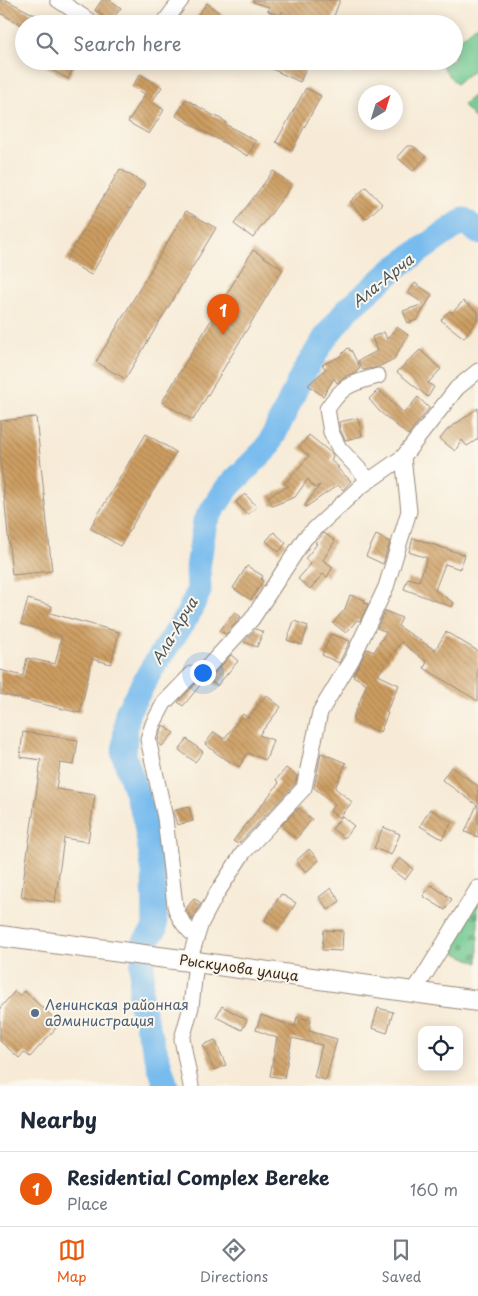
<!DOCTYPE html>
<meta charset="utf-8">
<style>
:root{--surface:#fff;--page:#f2f2f3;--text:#1f2937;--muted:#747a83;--line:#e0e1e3;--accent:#ea580c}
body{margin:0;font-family:"Playpen Sans",sans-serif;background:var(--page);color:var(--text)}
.controls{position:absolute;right:15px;bottom:15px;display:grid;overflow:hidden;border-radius:10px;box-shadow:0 2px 12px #0003}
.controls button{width:45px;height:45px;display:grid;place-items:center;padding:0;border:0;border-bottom:1px solid var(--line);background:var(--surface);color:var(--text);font:25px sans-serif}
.compass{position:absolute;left:358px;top:85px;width:45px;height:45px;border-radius:50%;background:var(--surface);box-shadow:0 2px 12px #0003;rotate:38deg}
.you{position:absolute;left:202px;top:672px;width:18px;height:18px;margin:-12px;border:4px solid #fff;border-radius:50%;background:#1a73e8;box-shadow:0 0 0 8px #1a73e833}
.badge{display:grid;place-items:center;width:32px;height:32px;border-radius:50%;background:var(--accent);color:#fff;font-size:16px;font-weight:700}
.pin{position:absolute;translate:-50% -41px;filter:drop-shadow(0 1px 2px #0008)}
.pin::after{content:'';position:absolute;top:26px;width:18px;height:15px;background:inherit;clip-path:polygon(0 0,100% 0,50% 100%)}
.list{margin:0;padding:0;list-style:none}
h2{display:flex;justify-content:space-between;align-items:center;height:65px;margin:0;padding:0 20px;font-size:21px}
h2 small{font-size:16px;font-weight:400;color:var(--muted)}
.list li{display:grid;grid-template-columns:32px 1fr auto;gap:15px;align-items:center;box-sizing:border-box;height:75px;padding:0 20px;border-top:1px solid var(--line)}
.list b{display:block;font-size:19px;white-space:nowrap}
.list p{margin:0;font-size:16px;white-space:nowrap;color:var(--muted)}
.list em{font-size:16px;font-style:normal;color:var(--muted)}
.icon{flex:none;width:28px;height:28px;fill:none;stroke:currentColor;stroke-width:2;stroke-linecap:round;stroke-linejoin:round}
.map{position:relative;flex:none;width:478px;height:1086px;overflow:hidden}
.search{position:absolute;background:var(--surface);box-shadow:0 2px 12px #0003;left:15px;right:15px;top:15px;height:55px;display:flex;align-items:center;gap:12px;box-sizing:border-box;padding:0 18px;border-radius:28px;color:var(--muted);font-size:19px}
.sheet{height:140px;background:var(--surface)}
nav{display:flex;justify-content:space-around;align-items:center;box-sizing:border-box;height:70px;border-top:1px solid var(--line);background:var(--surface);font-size:14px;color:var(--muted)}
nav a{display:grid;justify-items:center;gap:2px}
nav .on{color:var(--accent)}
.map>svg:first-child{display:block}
.cemetery{fill:url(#cemetery-stones);stroke:#547956}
.pitch{fill:#6ec88f;stroke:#547956}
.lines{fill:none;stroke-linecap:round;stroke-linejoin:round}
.river{stroke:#78bcee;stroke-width:25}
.building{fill:url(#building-back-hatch)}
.minor-casing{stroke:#998a7a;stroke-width:17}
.major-casing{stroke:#998a7a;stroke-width:22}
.minor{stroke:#fff;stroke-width:15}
.major{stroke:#fff;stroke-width:20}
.service-dot{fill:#5c6f8a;stroke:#fbf7ec;stroke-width:2}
.labels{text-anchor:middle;stroke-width:4;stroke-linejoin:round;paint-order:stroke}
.street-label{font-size:14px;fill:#3b2a1e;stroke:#fbf7ec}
.service-label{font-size:14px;fill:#4e5e75;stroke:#fbf7ec;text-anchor:start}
.water-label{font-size:15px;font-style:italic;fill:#4d565c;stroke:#fbf7ec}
</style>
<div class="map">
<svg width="478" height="1086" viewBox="0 0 478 1086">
<defs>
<pattern id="cemetery-stones" width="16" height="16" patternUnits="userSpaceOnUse" patternTransform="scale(1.25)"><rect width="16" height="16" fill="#6ec88f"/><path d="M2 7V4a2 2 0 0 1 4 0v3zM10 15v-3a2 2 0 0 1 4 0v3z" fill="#5ca374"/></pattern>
<pattern id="building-back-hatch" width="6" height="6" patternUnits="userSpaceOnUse" patternTransform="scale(1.25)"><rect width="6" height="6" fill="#cd9e62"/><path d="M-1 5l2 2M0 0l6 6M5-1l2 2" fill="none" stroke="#a88150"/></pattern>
</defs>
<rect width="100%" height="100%" fill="#fbf7ec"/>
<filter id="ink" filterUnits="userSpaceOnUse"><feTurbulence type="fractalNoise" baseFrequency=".02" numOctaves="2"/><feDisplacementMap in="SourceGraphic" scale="10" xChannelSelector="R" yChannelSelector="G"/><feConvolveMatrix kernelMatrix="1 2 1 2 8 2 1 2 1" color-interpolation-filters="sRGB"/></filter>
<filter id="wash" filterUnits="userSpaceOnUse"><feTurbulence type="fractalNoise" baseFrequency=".0096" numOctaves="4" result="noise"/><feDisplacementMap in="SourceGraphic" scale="20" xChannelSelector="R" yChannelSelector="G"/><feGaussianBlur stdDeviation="1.12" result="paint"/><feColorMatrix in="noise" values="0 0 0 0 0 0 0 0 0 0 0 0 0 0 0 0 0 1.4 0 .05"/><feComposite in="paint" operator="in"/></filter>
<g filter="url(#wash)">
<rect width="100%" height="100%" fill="#f7ebd7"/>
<path class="cemetery" d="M478,899V963L447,949Z"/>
<g class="pitch">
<path d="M478,24V67L456,84L438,61H454V44Z"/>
<path d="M478,91V116L475,119L463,105Z"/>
</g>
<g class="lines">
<path class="river" d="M166,1086L140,1002L144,943L155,929L154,872L145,819L124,755L127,713L151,670L187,616L199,591L198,568L205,521L227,488L267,448L284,414L302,375L325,338L347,310L395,268L464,220L478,232"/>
</g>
<g id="blocks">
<g class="building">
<path d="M0,0H6L35,15L31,24H20L0,13Z"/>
<path d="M102,0H110L121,8L110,22L95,10Z"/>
<path d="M253,0H340L331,24H316L282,12L280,16L268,11L269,7L253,2Z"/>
<path d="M207,3L234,24H191Z"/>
<path d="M36,61H77L68,79Z"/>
<path d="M255,61H296L307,66L300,82Z"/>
<path d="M140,74L162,87L152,102L164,110L149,134L128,122L145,94L132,87Z"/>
<path d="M306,88L321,96L292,150L276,142Z"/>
<path d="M186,99L214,116V115L226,122L225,124L256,141L248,156L176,116Z"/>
<path d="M407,146H413L426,157L413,171L397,157Z"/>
<path d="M120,169L145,184L91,275L66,260Z"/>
<path d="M273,171L292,185L253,238L234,224Z"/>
<path d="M366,187L382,204L366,219L350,202Z"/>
<path d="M186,211L216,228L125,379L96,362Z"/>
<path d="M253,250L283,269L193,420L162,402Z"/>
<path d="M415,283L432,295L417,320L408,323L403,311L424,304L408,293Z"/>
<path d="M463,301L478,312V318L464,338L441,320L449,311L452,313Z"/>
<path d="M397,327L408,335L394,359L378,367L363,370L358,361L377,351L372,337L384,332L387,339Z"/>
<path d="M348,348L350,349L349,351L351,350L360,368L354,374L348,375L337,383L334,378L323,396L308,385L326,369L322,365L339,357Z"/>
<path d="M420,350L441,369L428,383L434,387L428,397L397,372Z"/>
<path d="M378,390L404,413L418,397L429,408L408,435L379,411L369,399Z"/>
<path d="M478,408V439L467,446L462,440L455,451L440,439L447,430Z"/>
<path d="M36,417L52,571L12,575L0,454V421Z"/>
<path d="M358,418L362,436L345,440L340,429L339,422Z"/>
<path d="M146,434L176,452L120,546L90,528Z"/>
<path d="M309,435L330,452L333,455L331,461L339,467L337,468L351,481L343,490L338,485L306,507L305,505L320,485L314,488L308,479L295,497L272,506L268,496L289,486L285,483L309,456L299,448Z"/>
<path d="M245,494L257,507L247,515L236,502Z"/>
<path d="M274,532L286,543L279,552L266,541Z"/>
<path d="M324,533L335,541L323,560L333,567L327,577L323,574L310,589L298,579L311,564L305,559L317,544L315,543Z"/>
<path d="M376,535L390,542L383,564L366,556Z"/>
<path d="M413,538L465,555L460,569L445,564L435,590L454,603L452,607L404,589L408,578L419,581L427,558L409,552Z"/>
<path d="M247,566L263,576L261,579L263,581L251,600L233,588Z"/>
<path d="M350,595L365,600L364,603L368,604L360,621L357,620L346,633L333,623L345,609Z"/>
<path d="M28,599L52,606L50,613L119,632L111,664L92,659L80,713L0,694V670L23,676L27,658L55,664L62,636L21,624Z"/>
<path d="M385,611L402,618L398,626L435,650L446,632L478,651V701L424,668L427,662L401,642L378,675L399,685L386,712L388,713L380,732L352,720L367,684L353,676L367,649L374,652L386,632L377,628Z"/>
<path d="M235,612L241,617L226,634L219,631Z"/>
<path d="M294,621L308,626L302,645L287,640Z"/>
<path d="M256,629L263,632L257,647L244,642Z"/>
<path d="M331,634L350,641L339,663L322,655Z"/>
<path d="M231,655L238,661L217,686L209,679Z"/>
<path d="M197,682L201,684L183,706L178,702Z"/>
<path d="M266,695L281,707L259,735L273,740L266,760L247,753L239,767L219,755L205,744L214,732L224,739L243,714L248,718Z"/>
<path d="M163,725L174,733L162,746L158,743V740Z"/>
<path d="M23,732L78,740L74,765L60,763L56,789L95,795L88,842L64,838L55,902L21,897L41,760L20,757Z"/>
<path d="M187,739L203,752L195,762L179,750Z"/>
<path d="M321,753L346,763L335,788L352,802L339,818L330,811L335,804L314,788Z"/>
<path d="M451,767L478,786V837L465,832L477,805L442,780Z"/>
<path d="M286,768L297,776L295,784L238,844L233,841L279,783L276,780Z"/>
<path d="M189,807L193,821L177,825L173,811Z"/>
<path d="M298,808L312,819L296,839L281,826Z"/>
<path d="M430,809L452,822L442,839L420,826Z"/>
<path d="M342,816L354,826L344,838L332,829Z"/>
<path d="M383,827L400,834L391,855L374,848Z"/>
<path d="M309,849L319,860L306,872L296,861Z"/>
<path d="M400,858L413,869L405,880L391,869Z"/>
<path d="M431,885L452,899L445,910L423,896Z"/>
<path d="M331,888L340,901L328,910L319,897Z"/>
<path d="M281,894L296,903L279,929L265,920Z"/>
<path d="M194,898L201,903L192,920L186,909Z"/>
<path d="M324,930L343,931L342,951L322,950Z"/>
<path d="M15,991L20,996L24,991L54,1018L50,1023L56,1028L30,1057L24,1052L19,1058L0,1041V1008Z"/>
<path d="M222,1006L247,1020L242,1030L216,1017Z"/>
<path d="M378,1008L393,1012L387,1033L372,1028Z"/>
<path d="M261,1015L295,1027L297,1017L311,1020L309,1031L337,1039L326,1080L314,1077L322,1045L292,1038L284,1078L270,1076L277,1038L256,1030Z"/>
<path d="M215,1040L226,1065L214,1070L203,1045Z"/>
</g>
</g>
</g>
<g filter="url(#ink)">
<use href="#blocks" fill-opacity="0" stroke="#998a7a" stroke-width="1"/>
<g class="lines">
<defs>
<g id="minor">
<path d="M58,0L94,24"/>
<path d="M163,24L181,0"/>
<path d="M369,480L339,448L331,432L327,409C344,384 350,384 378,376"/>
<path d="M196,937C186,928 179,920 175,906L165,818L148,739L153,724L164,703L192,674L204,671L252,619L305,538L360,487L403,457L457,388L478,371"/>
<path d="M189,961L201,923L217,893L243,853L304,788L320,712L352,659L386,587L409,511L403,457"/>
<path d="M413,992L424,976L478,888"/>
<path d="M191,1086L182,1039L191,1007L196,962"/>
</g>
<path id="major" d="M0,936L189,961L478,1001"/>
</defs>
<use href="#minor" class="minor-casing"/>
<use href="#major" class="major-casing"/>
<use href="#minor" class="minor"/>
<use href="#major" class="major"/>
</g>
</g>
<circle class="service-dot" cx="35" cy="1013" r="5"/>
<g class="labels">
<g class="street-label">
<text transform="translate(239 968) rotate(8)" y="5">Рыскулова улица</text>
</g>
<g class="service-label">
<text x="45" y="1010">Ленинская районная<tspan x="45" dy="16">администрация</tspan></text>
</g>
<g class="water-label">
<text transform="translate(383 281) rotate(-39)" y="5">Ала-Арча</text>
<text transform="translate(175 631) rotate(-59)" y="5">Ала-Арча</text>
</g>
</g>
</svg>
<div class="controls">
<button><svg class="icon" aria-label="locate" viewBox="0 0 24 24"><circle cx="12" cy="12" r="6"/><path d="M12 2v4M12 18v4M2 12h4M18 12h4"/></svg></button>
</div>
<svg class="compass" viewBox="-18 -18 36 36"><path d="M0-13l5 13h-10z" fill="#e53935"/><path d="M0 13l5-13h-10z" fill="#747a83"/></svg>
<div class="you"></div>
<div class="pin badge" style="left:223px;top:335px">1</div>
<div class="search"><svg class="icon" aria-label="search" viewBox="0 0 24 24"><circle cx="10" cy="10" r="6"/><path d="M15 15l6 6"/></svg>Search here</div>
</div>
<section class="sheet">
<h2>Nearby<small></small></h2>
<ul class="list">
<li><span class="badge">1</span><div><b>Residential Complex Bereke</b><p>Place</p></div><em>160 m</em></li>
</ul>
</section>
<nav>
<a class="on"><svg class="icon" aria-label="map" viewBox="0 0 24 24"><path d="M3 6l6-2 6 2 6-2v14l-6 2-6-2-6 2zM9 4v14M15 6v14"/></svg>Map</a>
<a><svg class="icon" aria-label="directions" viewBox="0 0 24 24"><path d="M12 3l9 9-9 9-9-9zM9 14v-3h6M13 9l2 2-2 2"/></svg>Directions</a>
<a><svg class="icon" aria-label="saved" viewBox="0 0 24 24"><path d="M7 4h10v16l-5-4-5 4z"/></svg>Saved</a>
</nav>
